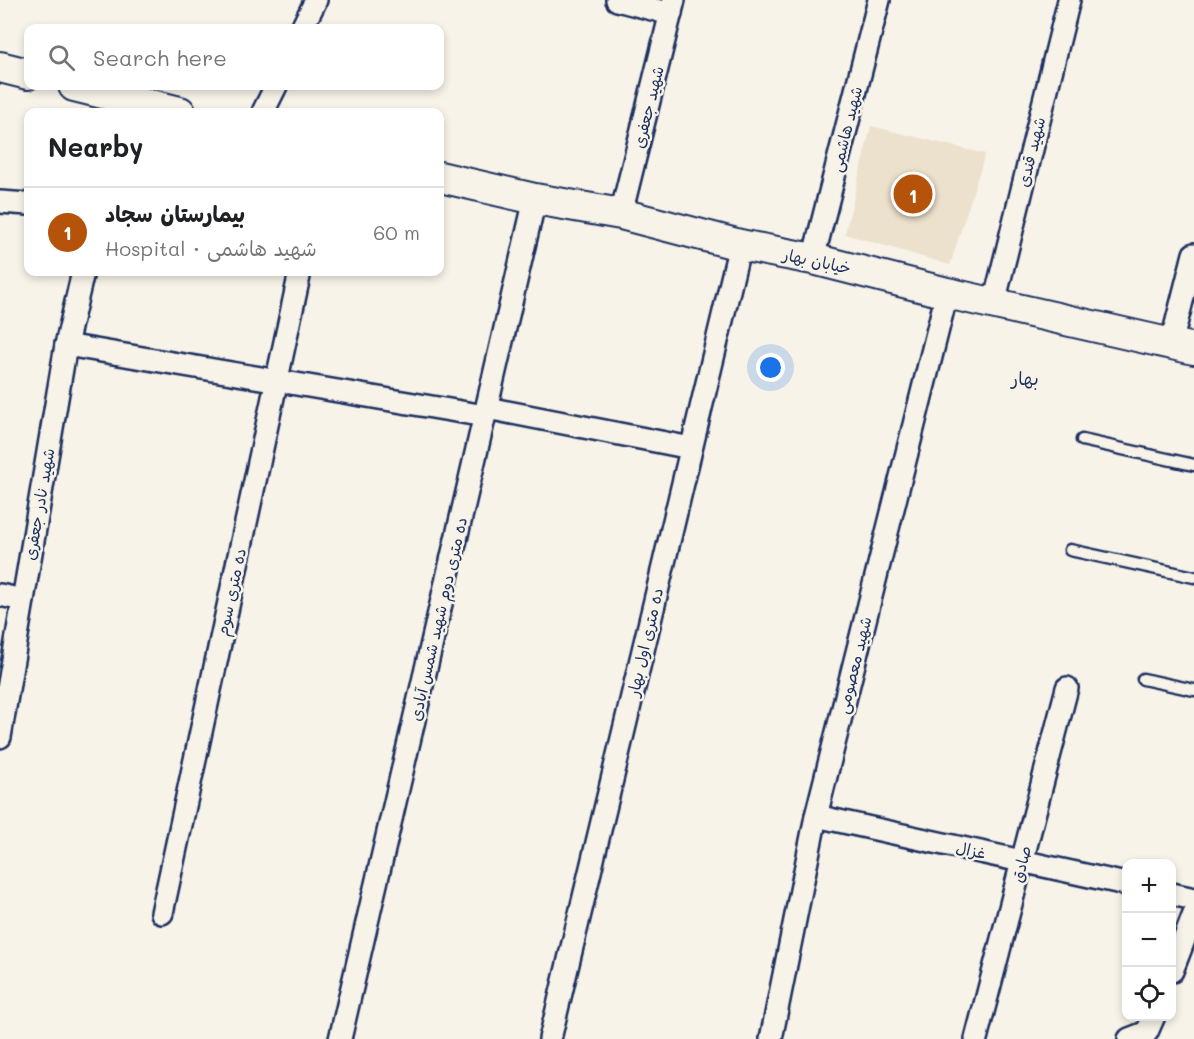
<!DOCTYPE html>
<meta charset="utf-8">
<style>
:root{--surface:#fff;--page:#f2f2f2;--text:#202124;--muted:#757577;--line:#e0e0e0;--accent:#b45309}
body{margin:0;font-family:Mali,"Playpen Sans Arabic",sans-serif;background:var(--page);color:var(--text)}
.controls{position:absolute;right:18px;bottom:18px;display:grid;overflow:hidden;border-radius:12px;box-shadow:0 3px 9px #0003}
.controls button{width:54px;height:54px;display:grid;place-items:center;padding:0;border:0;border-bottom:2px solid var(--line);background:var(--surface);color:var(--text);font:30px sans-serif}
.you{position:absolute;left:771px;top:368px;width:21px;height:21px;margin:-15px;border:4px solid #fff;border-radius:50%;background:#1a73e8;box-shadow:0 0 0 9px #1a73e833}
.badge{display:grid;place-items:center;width:39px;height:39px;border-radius:50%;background:var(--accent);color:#fff;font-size:20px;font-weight:700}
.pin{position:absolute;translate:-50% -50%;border:3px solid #fff;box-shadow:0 2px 6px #0006}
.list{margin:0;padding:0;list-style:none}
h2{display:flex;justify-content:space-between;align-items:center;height:78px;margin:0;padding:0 24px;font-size:26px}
h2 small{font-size:20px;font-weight:400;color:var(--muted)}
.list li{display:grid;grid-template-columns:39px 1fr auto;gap:18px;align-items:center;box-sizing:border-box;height:90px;padding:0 24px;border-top:2px solid var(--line)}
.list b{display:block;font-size:22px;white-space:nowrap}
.list p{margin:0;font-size:20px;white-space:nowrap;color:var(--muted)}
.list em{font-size:20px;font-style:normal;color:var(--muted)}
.icon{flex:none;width:33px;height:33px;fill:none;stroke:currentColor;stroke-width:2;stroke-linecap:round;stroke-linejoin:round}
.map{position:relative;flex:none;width:1194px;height:1039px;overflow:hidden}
.search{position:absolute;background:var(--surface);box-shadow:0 3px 9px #0003;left:24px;top:24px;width:420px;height:66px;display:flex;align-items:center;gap:15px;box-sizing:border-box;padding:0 21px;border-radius:12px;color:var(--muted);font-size:22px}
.panel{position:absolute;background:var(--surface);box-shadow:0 3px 9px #0003;left:24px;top:108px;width:420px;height:168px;border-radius:12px}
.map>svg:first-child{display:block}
.built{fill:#ece1cc}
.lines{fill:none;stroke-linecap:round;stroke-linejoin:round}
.service-casing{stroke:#1b2f5e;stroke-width:15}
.minor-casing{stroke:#1b2f5e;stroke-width:26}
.secondary-casing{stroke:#1b2f5e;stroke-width:34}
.service{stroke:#f7f3e8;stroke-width:10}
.minor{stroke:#f7f3e8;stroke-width:21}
.secondary{stroke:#f7f3e8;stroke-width:30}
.labels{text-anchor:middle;stroke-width:5;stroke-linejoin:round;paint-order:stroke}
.street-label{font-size:16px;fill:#1b2f5e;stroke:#f7f3e8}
.neighbourhood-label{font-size:18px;fill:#1b2f5e;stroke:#f7f3e8}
</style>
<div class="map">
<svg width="1194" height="1039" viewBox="0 0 1194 1039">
<rect width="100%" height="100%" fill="#f7f3e8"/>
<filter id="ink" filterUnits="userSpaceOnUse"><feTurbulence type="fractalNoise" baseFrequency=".0167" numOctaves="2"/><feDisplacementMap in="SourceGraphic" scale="12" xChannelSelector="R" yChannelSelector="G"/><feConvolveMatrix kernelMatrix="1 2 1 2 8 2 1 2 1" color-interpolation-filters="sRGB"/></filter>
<g filter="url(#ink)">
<path class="built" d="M871,126L985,154L950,265L845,234Z"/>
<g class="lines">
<defs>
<g id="service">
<path d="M1082,440L1194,465"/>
<path d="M1070,550L1194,577"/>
<path d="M1143,679L1194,690"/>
</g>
<g id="minor">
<path d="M617,0L671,14"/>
<path d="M302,28L316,0"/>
<path d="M263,112L276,86"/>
<path d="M0,202L28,204"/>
<path d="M621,214L674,0"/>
<path d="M813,259L879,0"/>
<path d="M994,303L1069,0"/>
<path d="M1171,344L1194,254"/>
<path d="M66,345L485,416"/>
<path d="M487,408L691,448"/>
<path d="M0,595L23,600"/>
<path d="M0,737L66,345L83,272"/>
<path d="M816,816L1126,884"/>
<path d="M1172,894L1194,899"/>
<path d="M162,913L300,272"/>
<path d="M1172,971L1194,914"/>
<path d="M340,1039L535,199"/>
<path d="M550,1039L740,245"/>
<path d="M771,1039L816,816L947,293"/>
<path d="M976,1039L1067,688"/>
<path d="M1129,1039L1147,1032L1154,1016"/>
</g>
<g id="secondary">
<path d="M0,67L28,74"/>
<path d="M74,86L180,112"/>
<path d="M440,177L535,199L621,214L740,245L813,259L947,293L1194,349"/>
</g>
</defs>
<use href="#service" class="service-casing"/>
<use href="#minor" class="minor-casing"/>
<use href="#secondary" class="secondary-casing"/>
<use href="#service" class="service"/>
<use href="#minor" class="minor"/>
<use href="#secondary" class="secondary"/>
</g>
</g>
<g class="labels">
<g class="street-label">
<text transform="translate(648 107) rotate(-76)" y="6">شهید جعفری</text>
<text transform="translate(846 129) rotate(-76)" y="6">شهید هاشمی</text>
<text transform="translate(1031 152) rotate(-76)" y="6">شهید قندی</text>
<text transform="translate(817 261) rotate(12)" y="6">خیابان بهار</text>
<text transform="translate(39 504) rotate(-80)" y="6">شهید نادر جعفری</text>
<text transform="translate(231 592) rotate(-78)" y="6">ده متری سوم</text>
<text transform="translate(438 619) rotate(-77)" y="6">ده متری دوم شهید شمس آبادی</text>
<text transform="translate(645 642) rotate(-77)" y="6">ده متری اول بهار</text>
<text transform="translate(854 665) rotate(-76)" y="6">شهید معصومی</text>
<text transform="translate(971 850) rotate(12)" y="6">غزال</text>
<text transform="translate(1021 864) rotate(-75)" y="6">صادق</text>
</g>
<g class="neighbourhood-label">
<text x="1025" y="385">بهار</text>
</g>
</g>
</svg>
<div class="controls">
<button>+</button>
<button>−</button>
<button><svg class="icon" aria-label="locate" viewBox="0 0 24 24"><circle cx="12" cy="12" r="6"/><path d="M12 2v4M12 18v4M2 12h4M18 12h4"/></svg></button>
</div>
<div class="you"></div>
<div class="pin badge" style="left:913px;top:194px">1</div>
<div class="search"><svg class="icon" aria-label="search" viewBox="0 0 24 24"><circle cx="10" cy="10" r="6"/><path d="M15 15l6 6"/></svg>Search here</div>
<section class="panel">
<h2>Nearby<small></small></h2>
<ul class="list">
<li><span class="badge">1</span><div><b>بیمارستان سجاد</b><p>Hospital · شهید هاشمی</p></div><em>60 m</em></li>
</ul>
</section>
</div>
